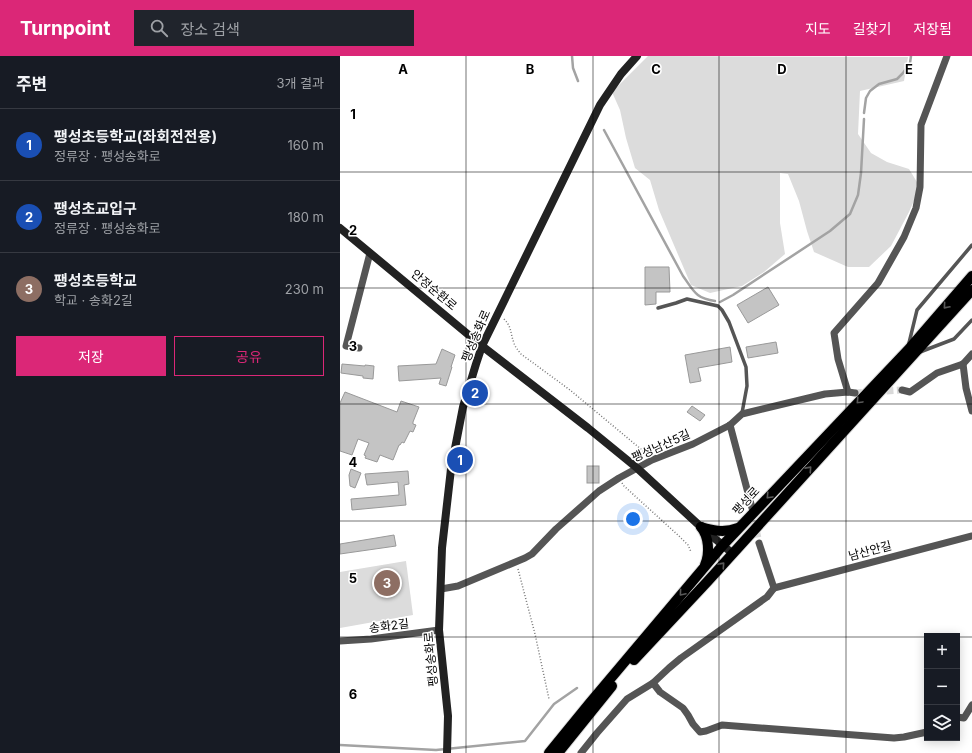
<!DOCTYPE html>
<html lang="ko">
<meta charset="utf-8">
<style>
:root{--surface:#171b24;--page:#20242c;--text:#f1f3f6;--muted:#9ea1a6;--line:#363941;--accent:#db2777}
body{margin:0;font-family:Inter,"Noto Sans KR",sans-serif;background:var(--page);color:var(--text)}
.controls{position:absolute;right:12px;bottom:12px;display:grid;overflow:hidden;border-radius:0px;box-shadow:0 2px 10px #0003}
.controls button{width:36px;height:36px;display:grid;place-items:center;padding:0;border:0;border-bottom:1px solid var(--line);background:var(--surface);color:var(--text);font:20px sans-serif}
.you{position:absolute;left:293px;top:463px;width:14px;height:14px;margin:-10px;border:3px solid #fff;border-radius:50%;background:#1a73e8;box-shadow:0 0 0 6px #1a73e833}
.badge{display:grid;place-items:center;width:26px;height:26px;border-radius:50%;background:var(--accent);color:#fff;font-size:13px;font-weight:700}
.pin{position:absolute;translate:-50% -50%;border:2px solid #fff;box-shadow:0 1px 4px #0006}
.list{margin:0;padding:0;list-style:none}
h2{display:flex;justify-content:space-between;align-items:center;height:52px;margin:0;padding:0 16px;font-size:17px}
h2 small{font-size:13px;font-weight:400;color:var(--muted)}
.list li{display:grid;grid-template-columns:26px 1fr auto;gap:12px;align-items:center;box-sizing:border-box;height:72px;padding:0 16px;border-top:1px solid var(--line)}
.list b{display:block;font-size:15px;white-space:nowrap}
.list p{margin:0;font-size:13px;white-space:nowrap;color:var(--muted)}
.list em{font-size:13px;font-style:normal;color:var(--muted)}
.actions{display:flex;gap:8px;padding:12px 16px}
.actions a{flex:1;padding:9px 0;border:1px solid var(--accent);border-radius:0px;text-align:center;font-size:14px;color:var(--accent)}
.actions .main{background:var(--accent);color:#fff}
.icon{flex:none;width:22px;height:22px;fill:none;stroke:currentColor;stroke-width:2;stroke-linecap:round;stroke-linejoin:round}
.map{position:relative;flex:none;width:632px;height:697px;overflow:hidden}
header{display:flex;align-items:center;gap:24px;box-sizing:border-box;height:56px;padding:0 20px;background:var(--accent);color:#fff}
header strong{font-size:19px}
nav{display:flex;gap:22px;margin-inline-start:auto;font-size:14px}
.search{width:280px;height:36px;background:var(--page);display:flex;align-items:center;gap:10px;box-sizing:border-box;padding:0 14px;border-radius:0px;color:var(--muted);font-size:15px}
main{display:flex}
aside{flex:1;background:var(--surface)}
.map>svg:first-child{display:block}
.green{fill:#dcdcdc}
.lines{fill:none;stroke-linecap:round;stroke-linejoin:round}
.stream{stroke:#a3a3a3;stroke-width:2.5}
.building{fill:#c4c4c4;stroke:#999}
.street-tunnel{stroke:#d9d9d9;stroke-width:7;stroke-dasharray:7 3.5;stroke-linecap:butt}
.primary-casing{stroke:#dbdbdb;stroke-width:12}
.path{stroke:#777;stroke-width:1.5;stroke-dasharray:1 2;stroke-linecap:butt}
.lane{stroke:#555;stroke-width:3.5}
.street{stroke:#555;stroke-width:7}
.secondary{stroke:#222;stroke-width:8}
.primary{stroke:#000;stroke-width:10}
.oneway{stroke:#595959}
.grid{fill:none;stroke:#000;stroke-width:1;stroke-opacity:0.55}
.labels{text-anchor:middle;stroke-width:3;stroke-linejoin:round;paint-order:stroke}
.street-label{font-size:12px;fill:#000;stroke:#fff}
.grid-label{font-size:13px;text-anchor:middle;font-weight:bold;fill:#000;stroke:#fff;stroke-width:3;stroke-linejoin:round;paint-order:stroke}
</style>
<header>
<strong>Turnpoint</strong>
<div class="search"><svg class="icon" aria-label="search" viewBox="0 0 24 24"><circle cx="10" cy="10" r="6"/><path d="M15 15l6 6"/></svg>장소 검색</div>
<nav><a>지도</a><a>길찾기</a><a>저장됨</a></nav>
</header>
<main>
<aside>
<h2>주변<small>3개 결과</small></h2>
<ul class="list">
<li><span class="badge" style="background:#1a4fb4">1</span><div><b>팽성초등학교(좌회전전용)</b><p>정류장 · 팽성송화로</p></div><em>160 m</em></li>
<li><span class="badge" style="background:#1a4fb4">2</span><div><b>팽성초교입구</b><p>정류장 · 팽성송화로</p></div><em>180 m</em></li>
<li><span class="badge" style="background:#8d6e63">3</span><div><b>팽성초등학교</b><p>학교 · 송화2길</p></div><em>230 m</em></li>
</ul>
<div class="actions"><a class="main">저장</a><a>공유</a></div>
</aside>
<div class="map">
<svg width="632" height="697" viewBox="0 0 632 697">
<rect width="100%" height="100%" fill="#fff"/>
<g class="green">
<path d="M308,0L568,1L564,25L520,35L518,78L531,97L547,106L569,113L580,131L569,156L551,190L529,211H508L474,196L467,175L459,145L448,118L440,117V167L445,198L424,216L402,230L370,237L351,229L319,154L310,124L295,112L286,82L280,54L272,36Z"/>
<path d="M66,505L73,559L0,572V516Z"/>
</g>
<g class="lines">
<g class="stream">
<path d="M232,0L233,12L238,25"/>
<path d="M524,57L526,42L530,35L539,28L557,23L563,17L570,7L571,0"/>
<path d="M264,74L343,220C354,235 355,242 375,245"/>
<path d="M380,246L393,239L490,175L510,158L518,139L521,117L524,63"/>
<path d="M0,689L96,694L185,685L214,648L237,632"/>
</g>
</g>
<g class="building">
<path d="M305,211H329L330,236H316V248L305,249Z"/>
<path d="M428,231L439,249L408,267L397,249Z"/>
<path d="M436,286L438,297L408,302L406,291Z"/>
<path d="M390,291L392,306L358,312L361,325L350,327L345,299Z"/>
<path d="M102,293L115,299L111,311H112L106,330L99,328L101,322L59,325L58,310L96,308Z"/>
<path d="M2,308L25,310V309L34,310L33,323L23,322V320L1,317Z"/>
<path d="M5,336L57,356L61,345L79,351L73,366V368L76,369L73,376L70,375L64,387L62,386L60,389H59L53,404L40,399L37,406L25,402L26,400L24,399L29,387L18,383L12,399L0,395V347Z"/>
<path d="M352,350L365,359L360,365L347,356Z"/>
<rect x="247" y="410" width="12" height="17"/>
<path d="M11,413L21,417L15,432L10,430L9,419Z"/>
<path d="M68,415L69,428L64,429L66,449L12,454L11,443L59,439L58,426L27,429L25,418Z"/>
<path d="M54,479L56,490L0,498V488Z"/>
</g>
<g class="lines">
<g class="street-tunnel">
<path d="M515,337L562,334"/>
<path d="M412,454L419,487"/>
</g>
<defs>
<g id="primary">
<path d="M361,471C369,481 370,497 365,509"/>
<path d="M361,471C374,475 385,477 398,472"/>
<path d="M294,604L367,526L632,234"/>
<path d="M209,697L249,648L383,489L568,294L632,220"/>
<path d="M218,697L272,630"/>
</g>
</defs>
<use href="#primary" class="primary-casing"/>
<g class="path">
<path d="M164,263C172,271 170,277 174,287C175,291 178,294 181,298L230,334L308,399"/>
<path d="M282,427L284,430L339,480L348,489L351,496"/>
<path d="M178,513L195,578L209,643"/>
</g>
<g class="lane">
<path d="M318,252L336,247L347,243L378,250L382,254L389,266L406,311L407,330L402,357"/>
<path d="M569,287L577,254L632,189"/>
<path d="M580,296L614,283L632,264"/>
</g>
<g class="street">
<path d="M19,292L6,290L30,197"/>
<path d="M623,308L626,332L632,355"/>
<path d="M562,334L570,336L597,317L623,308L632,298"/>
<path d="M508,336L498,303L494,277L538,227L564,181L576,152L580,131L581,69L607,0"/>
<path d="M390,369L412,452"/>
<path d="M419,487L434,532"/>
<path d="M434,532L632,480"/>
<path d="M101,533L118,530L185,502L192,498L216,473L259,435L279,422L312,404L353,388L390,369L402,358L485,338L508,336L515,337"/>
<path d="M0,585L31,583L99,574"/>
<path d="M313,627L320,636L343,652L348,659L353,668L360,676L366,675L382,669L554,682L564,681L587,676"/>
<path d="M617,661L624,662L632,649"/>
<path d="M241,697L257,677L287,643L313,627L329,612L341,602L427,541L434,532"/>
</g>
<g class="secondary">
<path d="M0,172L142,290L248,372L297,412L361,471L392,497"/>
<path d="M107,697L108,660L99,574L102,492L111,413L123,351L136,308L142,290L260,49L281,18L297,0"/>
</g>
<use href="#primary" class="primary"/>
</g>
<defs><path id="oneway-chevron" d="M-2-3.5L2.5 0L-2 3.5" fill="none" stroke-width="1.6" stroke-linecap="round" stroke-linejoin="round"/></defs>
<g class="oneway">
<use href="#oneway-chevron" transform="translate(606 250) rotate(131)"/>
<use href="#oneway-chevron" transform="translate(519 345) rotate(133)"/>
<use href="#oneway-chevron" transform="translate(469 413) rotate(-48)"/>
<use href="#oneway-chevron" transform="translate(429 440) rotate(133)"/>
<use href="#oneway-chevron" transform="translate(382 509) rotate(-48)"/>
<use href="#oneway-chevron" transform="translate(342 537) rotate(130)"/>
</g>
<path class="grid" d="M126,0V697M253,0V697M379,0V697M506,0V697M0,116H632M0,232H632M0,348H632M0,465H632M0,581H587M617,581H632"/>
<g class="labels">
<g class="street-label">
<text transform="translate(94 234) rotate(40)" y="4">안정순환로</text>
<text transform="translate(136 280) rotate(-67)" y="4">팽성송화로</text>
<text transform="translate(321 390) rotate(-24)" y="4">팽성남산5길</text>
<text transform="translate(406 445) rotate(-47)" y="4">팽성로</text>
<text transform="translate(530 495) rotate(-15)" y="4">남산안길</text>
<text transform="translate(49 570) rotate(-7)" y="4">송화2길</text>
<text transform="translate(91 603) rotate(-95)" y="4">팽성송화로</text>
</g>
</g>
<g class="grid-label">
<text x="63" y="18">A</text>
<text x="190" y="18">B</text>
<text x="316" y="18">C</text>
<text x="442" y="18">D</text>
<text x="569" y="18">E</text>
<text x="13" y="63">1</text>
<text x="13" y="179">2</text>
<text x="13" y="295">3</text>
<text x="13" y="411">4</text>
<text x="13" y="527">5</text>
<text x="13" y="643">6</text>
</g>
</svg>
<div class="controls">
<button>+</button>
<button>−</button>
<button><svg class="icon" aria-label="layers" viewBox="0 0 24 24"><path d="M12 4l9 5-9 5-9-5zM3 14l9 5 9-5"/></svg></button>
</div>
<div class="you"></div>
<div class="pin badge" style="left:120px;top:404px;background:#1a4fb4">1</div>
<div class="pin badge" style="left:135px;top:337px;background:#1a4fb4">2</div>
<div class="pin badge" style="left:47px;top:527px;background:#8d6e63">3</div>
</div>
</main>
